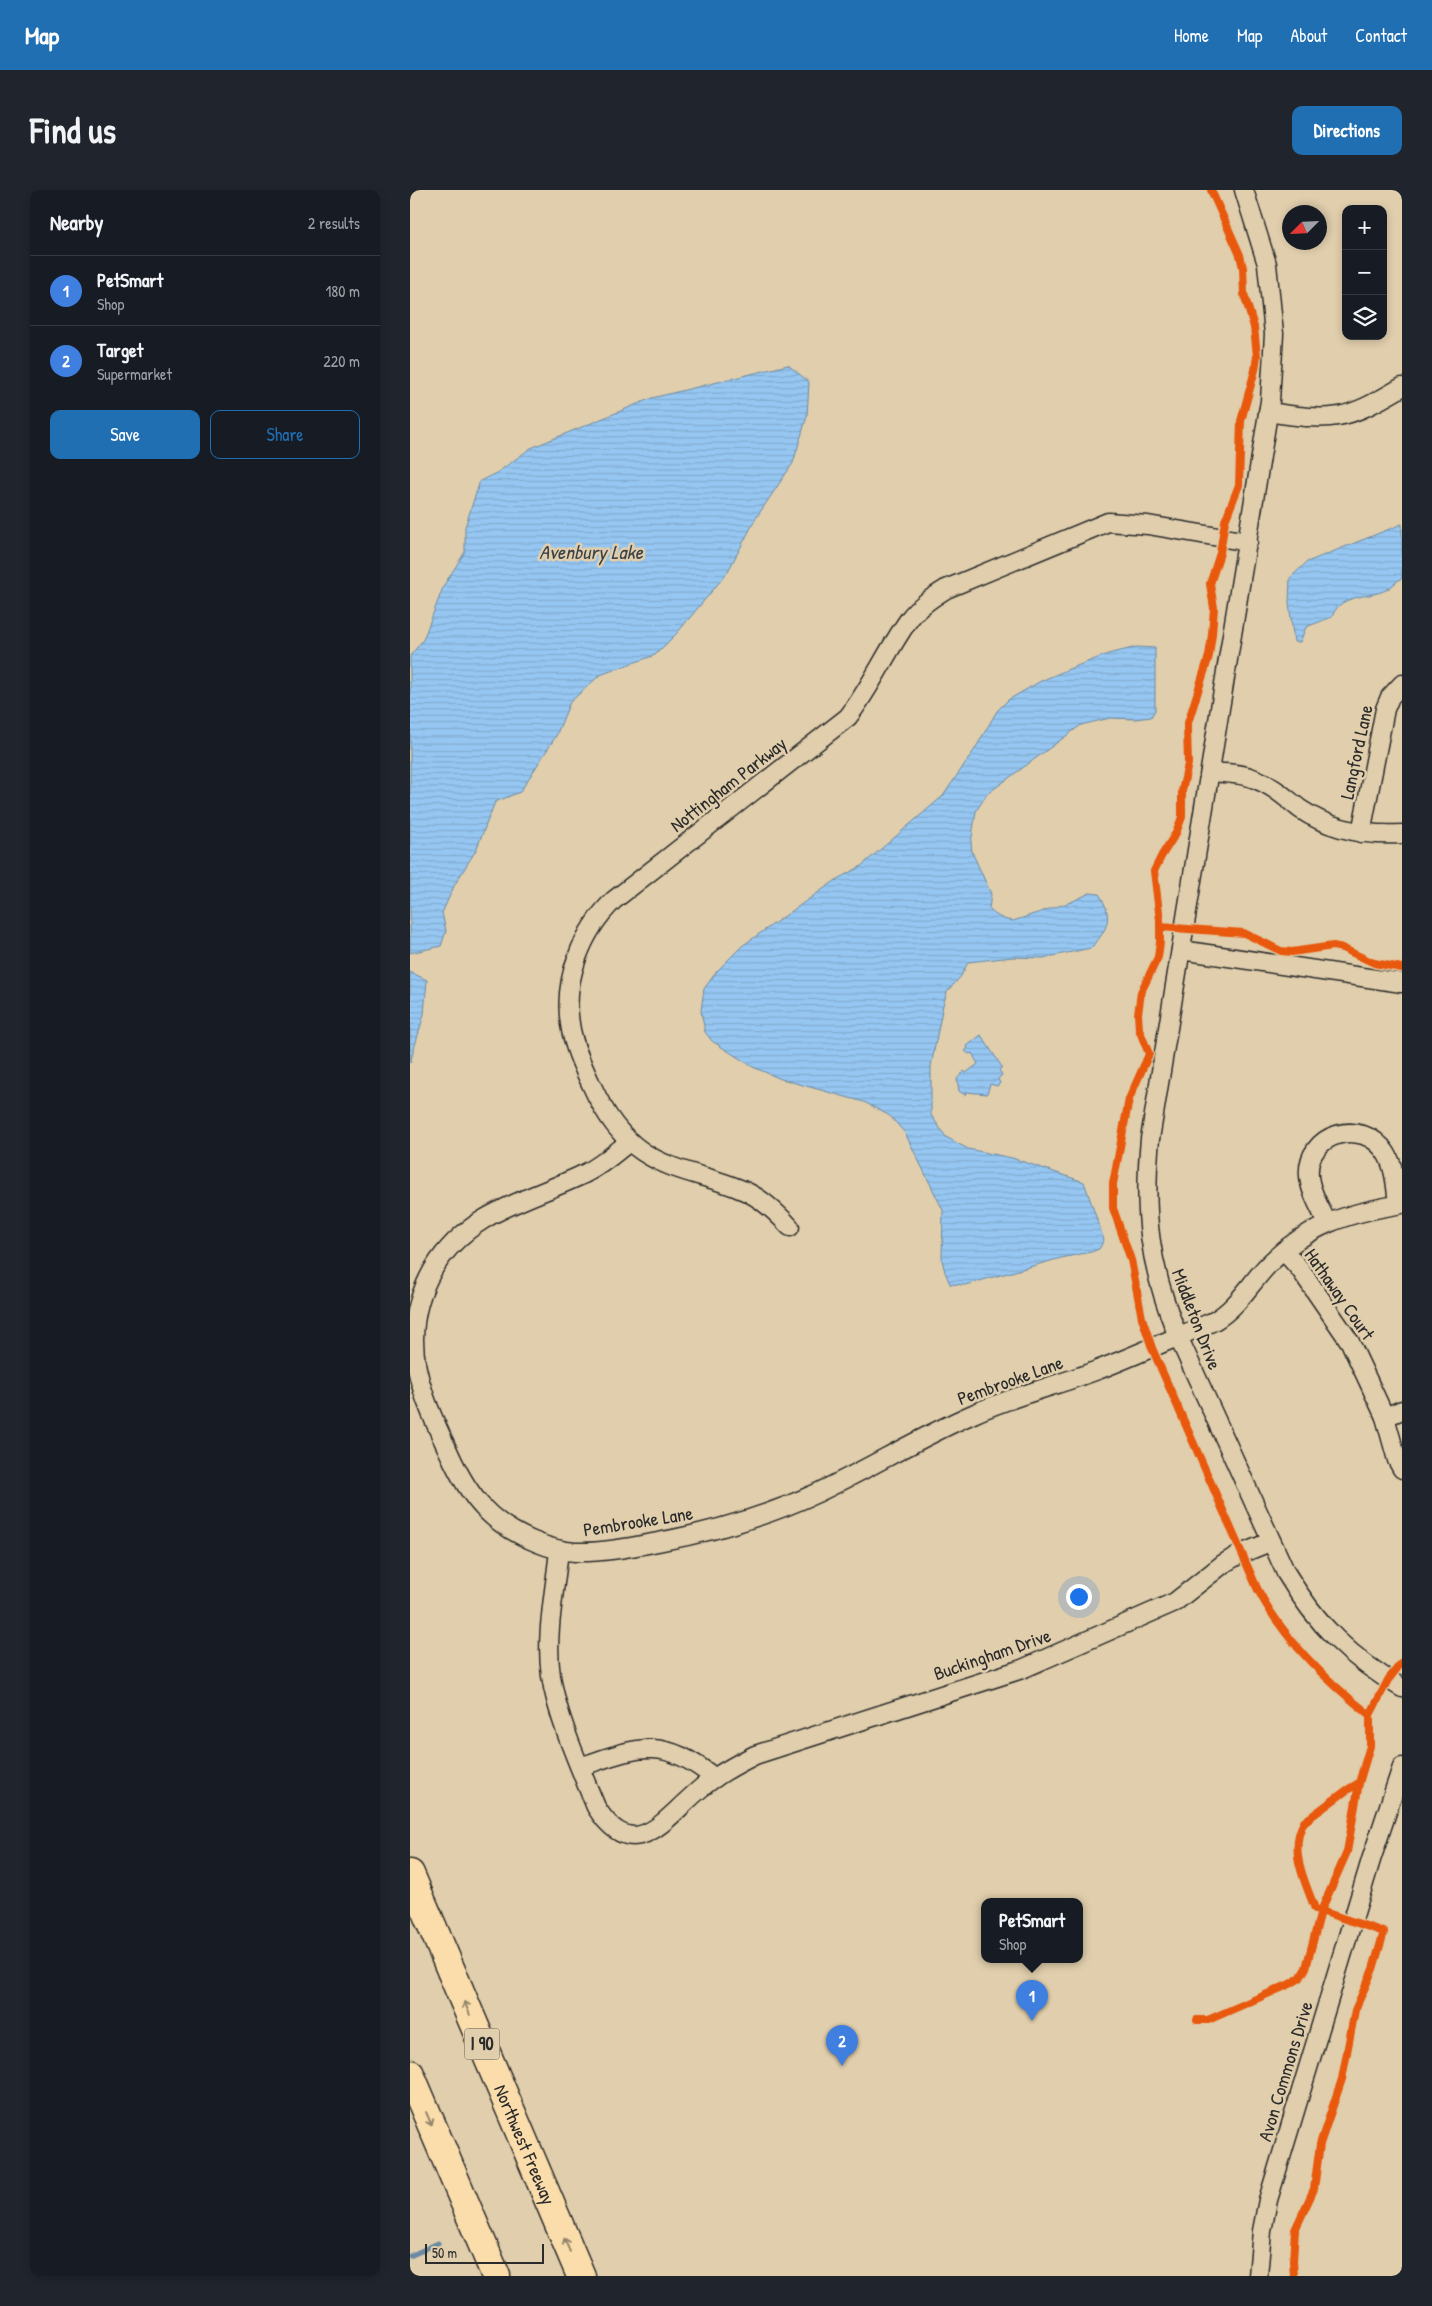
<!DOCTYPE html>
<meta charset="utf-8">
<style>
:root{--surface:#171b24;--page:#20242c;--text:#f1f3f6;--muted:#9ea1a6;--line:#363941;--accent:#1f6fb2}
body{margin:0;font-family:"Patrick Hand",sans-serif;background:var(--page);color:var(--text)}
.controls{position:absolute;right:15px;top:15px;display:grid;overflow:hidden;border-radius:10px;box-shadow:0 2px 8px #0003}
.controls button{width:45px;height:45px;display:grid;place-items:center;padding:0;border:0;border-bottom:1px solid var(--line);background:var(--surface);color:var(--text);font:25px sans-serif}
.compass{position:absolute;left:872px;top:15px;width:45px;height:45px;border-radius:50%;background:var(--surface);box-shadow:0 2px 8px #0003;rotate:246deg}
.scale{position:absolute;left:15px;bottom:12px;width:119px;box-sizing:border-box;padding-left:5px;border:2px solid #2b2b2b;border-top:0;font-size:14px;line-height:18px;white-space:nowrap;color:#2b2b2b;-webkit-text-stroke:4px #e0ceac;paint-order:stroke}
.you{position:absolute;left:668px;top:1406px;width:18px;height:18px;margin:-12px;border:4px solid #fff;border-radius:50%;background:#1a73e8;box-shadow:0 0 0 8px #1a73e833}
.badge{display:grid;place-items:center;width:32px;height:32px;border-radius:50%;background:var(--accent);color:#fff;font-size:16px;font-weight:700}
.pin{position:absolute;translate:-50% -41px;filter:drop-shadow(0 1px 2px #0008)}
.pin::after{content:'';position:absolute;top:26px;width:18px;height:15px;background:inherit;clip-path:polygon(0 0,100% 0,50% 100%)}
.popup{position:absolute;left:571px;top:1708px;width:102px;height:65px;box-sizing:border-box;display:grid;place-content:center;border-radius:10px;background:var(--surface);filter:drop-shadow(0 1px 4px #0005);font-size:16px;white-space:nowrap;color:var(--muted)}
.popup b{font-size:19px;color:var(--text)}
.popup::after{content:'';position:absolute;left:50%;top:100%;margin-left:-10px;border:10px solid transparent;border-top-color:var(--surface)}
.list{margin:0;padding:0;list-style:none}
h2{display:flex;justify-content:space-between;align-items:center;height:65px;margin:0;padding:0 20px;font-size:21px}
h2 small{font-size:16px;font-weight:400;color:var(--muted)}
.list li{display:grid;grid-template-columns:32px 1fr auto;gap:15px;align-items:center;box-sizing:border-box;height:70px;padding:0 20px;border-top:1px solid var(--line)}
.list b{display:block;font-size:19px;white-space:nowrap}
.list p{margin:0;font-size:16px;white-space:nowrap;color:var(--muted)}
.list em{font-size:16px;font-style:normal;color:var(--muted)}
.actions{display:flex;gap:10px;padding:15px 20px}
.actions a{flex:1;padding:11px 0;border:1px solid var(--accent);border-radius:10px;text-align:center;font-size:18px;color:var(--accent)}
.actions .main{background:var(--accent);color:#fff}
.icon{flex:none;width:28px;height:28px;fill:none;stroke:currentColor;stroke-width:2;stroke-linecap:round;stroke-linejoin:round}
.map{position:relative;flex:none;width:992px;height:2086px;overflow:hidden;border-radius:10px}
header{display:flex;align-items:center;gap:30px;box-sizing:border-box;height:70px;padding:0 25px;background:var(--accent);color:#fff}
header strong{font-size:24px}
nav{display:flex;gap:28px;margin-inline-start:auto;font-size:18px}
.intro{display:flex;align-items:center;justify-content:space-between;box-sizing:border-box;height:120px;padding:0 30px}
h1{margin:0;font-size:35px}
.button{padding:12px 22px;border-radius:10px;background:var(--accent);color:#fff;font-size:18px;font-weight:700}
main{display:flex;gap:30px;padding:0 30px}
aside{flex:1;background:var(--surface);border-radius:10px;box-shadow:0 2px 8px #0003}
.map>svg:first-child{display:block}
.water{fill:url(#water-rules);stroke:#6b89a2}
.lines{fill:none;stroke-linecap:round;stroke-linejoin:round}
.stream{stroke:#6b89a2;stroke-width:5}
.minor-casing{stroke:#2b2b2b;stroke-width:21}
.motorway-casing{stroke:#2b2b2b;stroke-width:31}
.minor{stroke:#e0ceac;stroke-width:18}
.motorway{stroke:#faddab;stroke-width:28}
.cycleway-casing{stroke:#e0ceac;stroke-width:11}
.cycleway{stroke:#e8590c;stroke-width:8}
.oneway{stroke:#92846b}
.labels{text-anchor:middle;stroke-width:5;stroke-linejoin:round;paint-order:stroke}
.shield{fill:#e0ceac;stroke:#615c52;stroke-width:1}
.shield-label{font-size:18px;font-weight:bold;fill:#2b2b2b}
.street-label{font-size:19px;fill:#2b2b2b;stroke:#e0ceac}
.water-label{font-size:20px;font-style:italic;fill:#3b4249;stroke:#e0ceac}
</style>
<header>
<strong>Map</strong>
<nav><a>Home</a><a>Map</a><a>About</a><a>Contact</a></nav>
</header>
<div class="intro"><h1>Find us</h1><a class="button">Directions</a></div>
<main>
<aside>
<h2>Nearby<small>2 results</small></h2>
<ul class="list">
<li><span class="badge" style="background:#3f7fe0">1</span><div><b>PetSmart</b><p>Shop</p></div><em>180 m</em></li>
<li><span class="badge" style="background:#3f7fe0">2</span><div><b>Target</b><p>Supermarket</p></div><em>220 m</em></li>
</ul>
<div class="actions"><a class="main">Save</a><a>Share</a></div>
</aside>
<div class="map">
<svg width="992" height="2086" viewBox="0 0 992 2086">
<defs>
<pattern id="water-rules" width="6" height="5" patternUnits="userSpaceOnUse" patternTransform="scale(1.25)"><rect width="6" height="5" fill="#96c7f2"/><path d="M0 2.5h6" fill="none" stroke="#81abd0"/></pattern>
</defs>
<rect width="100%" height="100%" fill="#e0ceac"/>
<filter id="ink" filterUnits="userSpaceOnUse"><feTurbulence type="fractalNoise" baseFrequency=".02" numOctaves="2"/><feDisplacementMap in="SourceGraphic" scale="10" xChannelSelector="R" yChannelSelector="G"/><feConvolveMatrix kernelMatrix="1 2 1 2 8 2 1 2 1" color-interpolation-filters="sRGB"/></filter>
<g filter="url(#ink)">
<g class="water">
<path d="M378,175L399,192L397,226L383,273L346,328L317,383L267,443L245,465L190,485L160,512L146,546L110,602L85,612L66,660L45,694L32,723L36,741L31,756L0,763V466L13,450L34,395L55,362V337L70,291L88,282L121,258L242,208Z"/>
<path d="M992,334V388C986,391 982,397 976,400C957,409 930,403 922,427L896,437L890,452H884L879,413L880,388L897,372Z"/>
<path d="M727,457L745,458V520L741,527L725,529L700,528L671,535L577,604L566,621L561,653L562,662L581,704L579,719C586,726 593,730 603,731L661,712L680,703L689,704C704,727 698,739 681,758L633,768L603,767L558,772L551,786L537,802L533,815L521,876V925L536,947L558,959L602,968L674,992L694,1050L689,1059L681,1062L651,1068L555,1095L540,1094L535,1082L532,1070L533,1020L495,943L480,926L454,912L371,889L343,877L302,851L295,842L291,821L294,799L307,781L332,756L429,688L450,677L533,606L565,559L587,521L598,510L631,491L659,479L698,464Z"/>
<path d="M0,782L17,790L14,824L0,873Z"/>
<path d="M571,845L592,877L589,880L592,885L588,889L590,893L587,896L580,894L577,904L556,902L555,905L549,901L547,889L554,881L556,883L568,874L562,863L559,864L555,861L558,858L557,856Z"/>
</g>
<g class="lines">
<path class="stream" d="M0,2066L28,2053"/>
<defs>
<g id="minor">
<path d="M834,0L857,74L864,144L860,211L740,949C733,1022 739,1075 767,1144L876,1383C907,1435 940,1468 992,1498"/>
<path d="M858,222C924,232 935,231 992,197"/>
<path d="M800,582C815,583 832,583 845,589C862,595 876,608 890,619C921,640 955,646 992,644"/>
<path d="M951,643L975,519L980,507L992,494"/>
<path d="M771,760L992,793"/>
<path d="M219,952C205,963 192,975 176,983C119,1011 60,1020 24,1078C11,1100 4,1124 4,1150C4,1190 23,1229 40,1265C60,1309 82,1335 128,1353C140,1358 152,1361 165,1362C192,1363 221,1357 248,1352C302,1342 357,1326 407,1303C460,1278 510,1247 563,1224C603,1206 645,1196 685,1181C714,1170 741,1158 769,1146C781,1141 793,1136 804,1131C827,1118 840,1094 857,1076C897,1035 937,1023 992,1014"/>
<path d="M917,1033C911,1019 900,1002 899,986C895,944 952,926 976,963C985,977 986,998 988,1014"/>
<path d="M380,1037C368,1024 355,1011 339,1003C305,986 266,984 233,962C209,946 193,921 181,894C172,875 163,855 160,834C153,789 172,741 204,710L438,527C462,496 477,460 500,428C509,416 523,407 536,399L698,332L738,335L838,352"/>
<path d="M874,1061L890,1079L940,1152L975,1227L987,1270L992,1279"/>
<path d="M975,1227L992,1220"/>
<path d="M149,1360C145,1401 135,1445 141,1486C147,1527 170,1578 186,1617C226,1681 258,1623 295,1595C310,1583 327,1574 345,1565L612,1479L765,1412L813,1374L828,1365L860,1352"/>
<path d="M170,1577C231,1556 251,1546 305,1588"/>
<path d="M848,2086L852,2041L858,2010L961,1670L992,1577"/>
</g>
<g id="motorway">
<path id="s1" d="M0,1684L171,2086"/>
<path d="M0,1884L86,2086"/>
</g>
</defs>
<use href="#minor" class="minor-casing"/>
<use href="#motorway" class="motorway-casing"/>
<use href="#minor" class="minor"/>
<use href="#motorway" class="motorway"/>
<defs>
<g id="cycleway">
<path d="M801,0L830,65L833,78L834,104L844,137L847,166L845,180L831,231L829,295L815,331L810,363L800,394L804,418L802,444L799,466L777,536L778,574L772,601V627L766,643L752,665L744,681L750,730V752L748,767L731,802L728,824L729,839L739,864L719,909L703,994V1018L721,1070L732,1128L742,1158L847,1398C873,1449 915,1490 960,1525"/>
<path d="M750,737L834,743L871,761L882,762L923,756L932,758L964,773L992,778"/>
<path d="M949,1593L960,1556V1525L978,1490L992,1472"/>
<path d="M787,1830H798L880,1794L890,1788L896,1778L911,1721L937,1662L949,1593L937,1600L894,1632C878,1660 895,1691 905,1719L974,1742L963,1779L945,1820L932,1889L910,1954L904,1999L885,2040L883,2071L884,2086"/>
</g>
</defs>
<use href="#cycleway" class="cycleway-casing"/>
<use href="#cycleway" class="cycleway"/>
</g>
<defs><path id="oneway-shaft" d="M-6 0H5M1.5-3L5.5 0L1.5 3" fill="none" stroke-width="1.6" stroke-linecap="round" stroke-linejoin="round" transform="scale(1.25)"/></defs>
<g class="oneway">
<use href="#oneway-shaft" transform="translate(57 1818) rotate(-113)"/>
<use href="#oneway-shaft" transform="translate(19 1929) rotate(67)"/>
<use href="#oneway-shaft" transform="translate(157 2055) rotate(-113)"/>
</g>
</g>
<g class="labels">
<rect class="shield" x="54.5" y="1838.5" width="35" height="31" rx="4"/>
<g class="shield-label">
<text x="72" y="1860">I 90</text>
</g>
<g class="street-label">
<text transform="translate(946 562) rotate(-78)" y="7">Langford Lane</text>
<text transform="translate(318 594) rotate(-38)" y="7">Nottingham Parkway</text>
<text transform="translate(930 1104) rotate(55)" y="7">Hathaway Court</text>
<text transform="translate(787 1129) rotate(69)" y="7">Middleton Drive</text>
<text transform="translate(600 1190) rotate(-20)" y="7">Pembrooke Lane</text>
<text transform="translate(228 1331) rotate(-9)" y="7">Pembrooke Lane</text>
<text transform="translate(582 1464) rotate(-19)" y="7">Buckingham Drive</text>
<text transform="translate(875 1881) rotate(-73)" y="7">Avon Commons Drive</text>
<text dy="7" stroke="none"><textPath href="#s1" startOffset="294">Northwest Freeway</textPath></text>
</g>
<g class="water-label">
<text x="181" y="369">Avenbury Lake</text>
</g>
</g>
</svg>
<div class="controls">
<button>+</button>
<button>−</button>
<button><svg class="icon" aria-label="layers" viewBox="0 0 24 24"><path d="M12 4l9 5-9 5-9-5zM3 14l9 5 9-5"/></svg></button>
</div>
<svg class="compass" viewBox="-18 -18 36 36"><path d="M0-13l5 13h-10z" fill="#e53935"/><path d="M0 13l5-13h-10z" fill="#9ea1a6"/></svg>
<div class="scale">50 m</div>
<div class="you"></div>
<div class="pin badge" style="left:622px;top:1831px;background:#3f7fe0">1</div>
<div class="popup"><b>PetSmart</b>Shop</div>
<div class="pin badge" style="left:432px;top:1876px;background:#3f7fe0">2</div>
</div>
</main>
